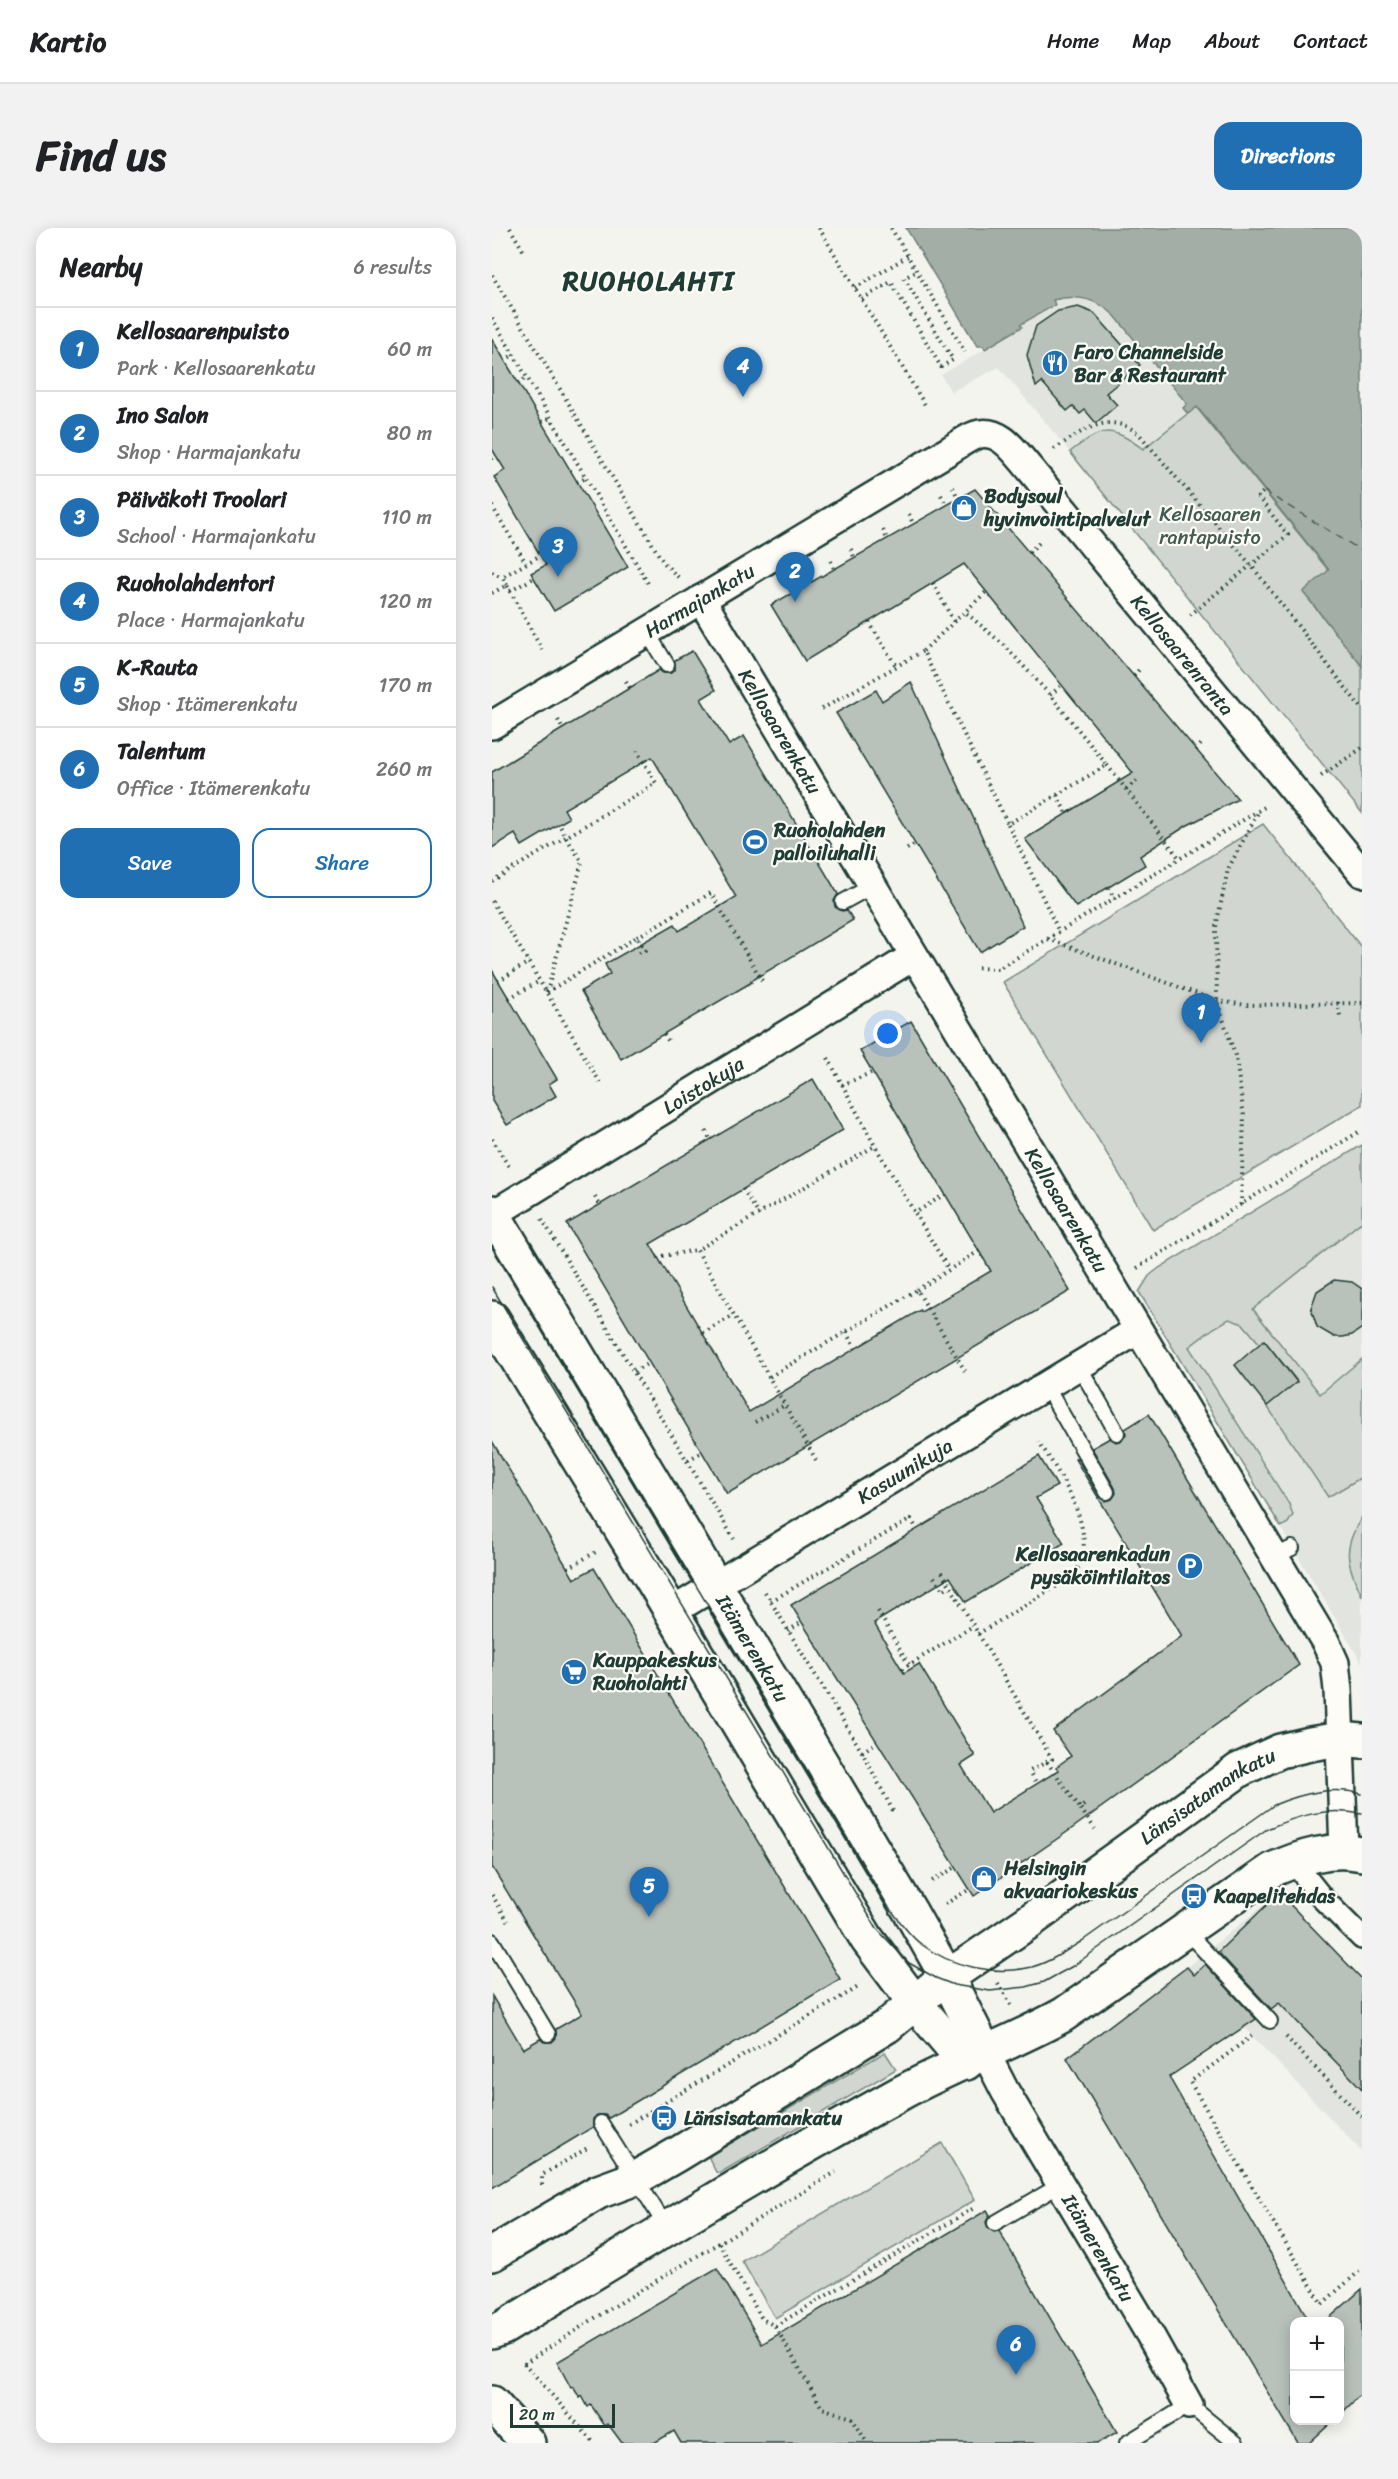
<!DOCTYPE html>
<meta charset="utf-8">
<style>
:root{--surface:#fff;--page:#f2f2f2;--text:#202124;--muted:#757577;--line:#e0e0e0;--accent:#1f6fb2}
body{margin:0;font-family:Sriracha,sans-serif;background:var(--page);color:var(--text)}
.controls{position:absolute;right:18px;bottom:18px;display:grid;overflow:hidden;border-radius:12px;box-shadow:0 3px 15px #0003}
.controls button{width:54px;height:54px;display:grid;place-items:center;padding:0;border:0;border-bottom:2px solid var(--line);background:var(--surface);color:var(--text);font:30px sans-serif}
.scale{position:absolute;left:18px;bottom:15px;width:105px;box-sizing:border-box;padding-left:6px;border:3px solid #1f3d34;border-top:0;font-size:16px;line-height:21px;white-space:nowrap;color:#1f3d34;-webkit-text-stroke:4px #fdfcf7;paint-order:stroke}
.you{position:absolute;left:396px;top:806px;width:21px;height:21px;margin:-15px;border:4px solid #fff;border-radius:50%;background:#1a73e8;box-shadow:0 0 0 9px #1a73e833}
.badge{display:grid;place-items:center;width:39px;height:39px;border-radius:50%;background:var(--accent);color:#fff;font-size:20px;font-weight:700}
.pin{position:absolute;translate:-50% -50px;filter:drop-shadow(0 2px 3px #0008)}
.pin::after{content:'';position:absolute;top:32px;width:21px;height:18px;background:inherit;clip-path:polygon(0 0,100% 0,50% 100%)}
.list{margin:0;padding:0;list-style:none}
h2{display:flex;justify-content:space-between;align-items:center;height:78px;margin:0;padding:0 24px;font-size:26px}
h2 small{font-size:20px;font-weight:400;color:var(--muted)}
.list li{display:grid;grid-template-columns:39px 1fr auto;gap:18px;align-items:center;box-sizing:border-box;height:84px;padding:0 24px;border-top:2px solid var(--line)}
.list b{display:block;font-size:22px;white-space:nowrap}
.list p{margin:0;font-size:20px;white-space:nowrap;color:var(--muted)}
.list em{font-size:20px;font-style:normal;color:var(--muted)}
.actions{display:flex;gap:12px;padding:18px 24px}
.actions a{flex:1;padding:14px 0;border:2px solid var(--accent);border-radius:18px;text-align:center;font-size:21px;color:var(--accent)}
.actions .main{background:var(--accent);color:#fff}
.map{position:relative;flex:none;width:870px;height:2215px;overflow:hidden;border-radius:18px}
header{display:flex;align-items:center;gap:36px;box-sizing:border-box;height:84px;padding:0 30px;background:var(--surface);border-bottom:2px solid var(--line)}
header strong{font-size:28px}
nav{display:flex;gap:33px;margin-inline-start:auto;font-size:21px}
.intro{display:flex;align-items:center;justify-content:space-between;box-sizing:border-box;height:144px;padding:0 36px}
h1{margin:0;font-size:42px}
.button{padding:15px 27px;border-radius:18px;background:var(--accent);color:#fff;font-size:21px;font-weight:700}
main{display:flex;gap:36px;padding:0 36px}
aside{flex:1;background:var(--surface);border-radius:18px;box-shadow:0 3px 15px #0003}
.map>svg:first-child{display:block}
.built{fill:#e2e5df}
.green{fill:#d1d6d1;stroke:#788a82;stroke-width:1.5}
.water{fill:#a3aea7;stroke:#6e8179;stroke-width:1.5}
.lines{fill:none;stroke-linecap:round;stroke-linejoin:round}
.ferry{stroke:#475f56;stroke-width:1.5;stroke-dasharray:8 6;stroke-linecap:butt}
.building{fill:#b9c1bb;stroke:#1f3d34;stroke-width:1.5}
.service-casing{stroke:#1f3d34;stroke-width:18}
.pedestrian-casing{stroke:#1f3d34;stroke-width:26}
.minor-casing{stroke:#1f3d34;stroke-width:32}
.tertiary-casing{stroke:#1f3d34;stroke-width:38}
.secondary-casing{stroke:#1f3d34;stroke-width:38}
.path{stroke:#1f3d34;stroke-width:4;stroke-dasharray:1.5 4.5;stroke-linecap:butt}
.service{stroke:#fdfcf7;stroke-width:14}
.pedestrian{stroke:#fdfcf7;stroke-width:21}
.minor{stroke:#fdfcf7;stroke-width:27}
.tertiary{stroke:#fdfcf7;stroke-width:33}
.secondary{stroke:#fdfcf7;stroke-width:33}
.tram{stroke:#1f3d34;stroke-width:1.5}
.labels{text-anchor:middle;stroke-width:4.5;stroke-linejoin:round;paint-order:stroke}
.poi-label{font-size:20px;font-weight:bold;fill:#1f3d34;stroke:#fdfcf7;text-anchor:start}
.park-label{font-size:20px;fill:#435c53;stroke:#fdfcf7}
.street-label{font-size:20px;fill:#1f3d34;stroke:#fdfcf7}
.district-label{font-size:26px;font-weight:bold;letter-spacing:1.5px;fill:#1f3d34;stroke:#fdfcf7}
</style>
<header>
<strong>Kartio</strong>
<nav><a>Home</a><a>Map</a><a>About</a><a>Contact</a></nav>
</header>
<div class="intro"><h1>Find us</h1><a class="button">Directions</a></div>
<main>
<aside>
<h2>Nearby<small>6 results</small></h2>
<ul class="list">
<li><span class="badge">1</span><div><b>Kellosaarenpuisto</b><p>Park · Kellosaarenkatu</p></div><em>60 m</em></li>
<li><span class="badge">2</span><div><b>Ino Salon</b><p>Shop · Harmajankatu</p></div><em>80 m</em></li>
<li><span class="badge">3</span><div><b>Päiväkoti Troolari</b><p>School · Harmajankatu</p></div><em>110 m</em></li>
<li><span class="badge">4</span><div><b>Ruoholahdentori</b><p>Place · Harmajankatu</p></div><em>120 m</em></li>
<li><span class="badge">5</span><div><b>K-Rauta</b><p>Shop · Itämerenkatu</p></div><em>170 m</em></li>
<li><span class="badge">6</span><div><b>Talentum</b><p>Office · Itämerenkatu</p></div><em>260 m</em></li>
</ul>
<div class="actions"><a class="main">Save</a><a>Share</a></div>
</aside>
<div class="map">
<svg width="870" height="2215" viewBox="0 0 870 2215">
<rect width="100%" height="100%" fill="#f4f4ef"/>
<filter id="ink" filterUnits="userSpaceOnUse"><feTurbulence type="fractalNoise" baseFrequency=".0167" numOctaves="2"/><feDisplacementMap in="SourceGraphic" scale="12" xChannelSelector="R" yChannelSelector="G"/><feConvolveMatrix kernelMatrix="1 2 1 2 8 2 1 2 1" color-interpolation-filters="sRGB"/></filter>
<g filter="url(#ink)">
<g class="built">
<path d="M573,69L596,70L616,81L695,177L692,180L696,186L651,221L625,204L610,205L598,209L578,224L507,139L459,164L449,147L529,100L528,97L563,78L561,72Z"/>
<path d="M870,920V1435L663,1091Z"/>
<path d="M785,1666L870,1753V1924L695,1739Z"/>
</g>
<g class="green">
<path d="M704,179L837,343L811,364L870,438V585L578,224C609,200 617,196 651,221Z"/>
<path d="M771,596L870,720V877L661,1002L511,754Z"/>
<path d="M870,917V996L868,995L761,1081L828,1166L870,1131V1249L836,1269L775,1178L805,1153L773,1113L768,1116L751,1096L737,1091L722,1100L697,1119L797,1276L801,1287L796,1295L789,1299L647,1064L657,1048L667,1040Z"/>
<path d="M870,1289V1368C855,1335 849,1322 870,1289Z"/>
<path d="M393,1824L404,1841L228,1945L224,1944L217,1930L219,1927Z"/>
<path d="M450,1915L483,1972L283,2090L250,2033Z"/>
</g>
<path class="water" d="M414,0H870V438L811,364L837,342L705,179L696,186L691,180L695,176L623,88C605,71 586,66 561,72L563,77L529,96L530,99L493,121L491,118H485Z"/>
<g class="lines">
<path class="ferry" d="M772,263L870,323"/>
</g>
<g class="building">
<path d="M586,79L602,85L648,137L614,165L625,177L604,195L593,182L588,186L581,178L575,183L550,154L544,159L535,127L544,98L566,83Z"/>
<path d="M0,111L136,339L62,383L39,345L54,337L2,249L13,242L0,221Z"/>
<path d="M483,261L746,571L694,598L648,628L653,637L584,679L533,611L641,545L472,336L313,433L279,377Z"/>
<path d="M200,423L224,462L209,471L237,517L252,508L346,666L342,673L343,679L350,683L355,682L361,692L259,753L260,754L129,831L89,763L118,746L113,736L183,696L187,703L244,669L160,529L72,581L77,590L30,618L23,606L0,620V544L167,442L171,445H179L183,441V432Z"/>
<path d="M419,454L531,698L488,724L344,485L384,462L390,473Z"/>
<path d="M0,742L65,851L57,856L64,868L15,897L0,873Z"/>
<path d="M419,793L578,1063L235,1266L75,996L321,851L351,902L158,1016L257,1184L428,1082L429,1084L499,1043L368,823Z"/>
<path d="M842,1052L860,1054L870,1061V1100L860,1107L851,1109H842L825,1099L819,1080L825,1063Z"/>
<path d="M772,1112L805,1154L775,1178L743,1137Z"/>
<path d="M657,1186L807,1437L578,1602L482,1668L299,1377L547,1228L565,1258L544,1270L572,1315L474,1374L458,1349L382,1395L412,1445L427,1436L483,1528L469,1537L498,1585L567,1542L564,1539L579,1528L561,1503L690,1408L583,1231L585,1230L608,1269L614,1273L620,1271L624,1265L623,1260L600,1220L618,1210L624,1214L630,1212L634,1206L633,1201Z"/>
<path d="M0,1213L82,1351L102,1340L348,1751L117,1890L113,1887H105L101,1891V1899L0,1960V1768L31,1821L48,1811L52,1814H60L64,1810V1801L90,1786L0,1639Z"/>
<path d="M787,1665L870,1751V1861L787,1775L779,1781L726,1724Z"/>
<path d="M713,1736L764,1791L677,1849L818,2094H802V2193H841L817,2215H806L575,1830L695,1739L702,1747Z"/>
<path d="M495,1982L498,1987L494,1994L496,2000L502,2004L507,2003L625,2204L606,2215H189L182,2203L162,2215H130L116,2196L113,2198L99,2177L96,2179L90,2168L88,2170L81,2159L79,2160L65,2134L225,2040L270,2116Z"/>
<path d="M870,2061V2165L848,2187V2094H833Z"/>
</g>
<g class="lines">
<defs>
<g id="service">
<path d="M155,404L175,437"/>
<path d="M351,674L380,658"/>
<path d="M587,1138L625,1205"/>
<path d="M554,1158L615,1264"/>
<path d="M782,1329L800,1320"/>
<path d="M694,1703L778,1793"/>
<path d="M0,1713L56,1806"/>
<path d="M109,1895L175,2000"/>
<path d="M503,1995L568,1957"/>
<path d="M635,2215L697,2177L744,2215"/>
</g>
<path id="pedestrian" d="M811,1646L831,1671L870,1710"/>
<g id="minor">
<path id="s1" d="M209,371L834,1415L843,1435L846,1462L852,1622"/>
<path id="s2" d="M0,497L458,222C466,217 475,210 484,207C508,199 524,225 538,241L870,645"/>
<path id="s3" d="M0,987L422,728"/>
<path id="s4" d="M179,1384L646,1102"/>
<path id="s5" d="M494,1826L513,1863L657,2105L697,2177"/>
</g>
<g id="tertiary">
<path id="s6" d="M0,984L419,1685L455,1749L494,1826"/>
<path d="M0,1090L164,1358L375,1711L423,1775L474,1835"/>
</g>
<g id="secondary">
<path id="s7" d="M0,2026L106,1964L144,1950L184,1927L395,1798L444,1757L535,1695L747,1542L788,1523L818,1516L848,1511L870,1513"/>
<path d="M0,2104L11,2100C142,2020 273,1940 407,1866C460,1837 518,1816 571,1787L780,1642C809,1629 839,1619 870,1626"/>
<path d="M0,2175L36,2215"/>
</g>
</defs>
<use href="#service" class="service-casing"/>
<use href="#pedestrian" class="pedestrian-casing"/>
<use href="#minor" class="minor-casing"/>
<use href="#tertiary" class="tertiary-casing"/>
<use href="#secondary" class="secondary-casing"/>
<g class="path">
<path d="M18,0L31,22"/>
<path d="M327,0L433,177"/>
<path d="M399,0L473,124"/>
<path d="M0,47L171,334L187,350"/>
<path d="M363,60L416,28"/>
<path d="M370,71L399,54L449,139L461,132L412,50L425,43"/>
<path d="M0,90L157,357"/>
<path d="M12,132L22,127"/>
<path d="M26,155L35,150"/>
<path d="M50,194L58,190"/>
<path d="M562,221C591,203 615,182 647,206L759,337L870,481"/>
<path d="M0,231L4,228"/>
<path d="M85,254L94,250"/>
<path d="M461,259L466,270"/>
<path d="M449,267L454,277"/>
<path d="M0,278L34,335"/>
<path d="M417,286L421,296"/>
<path d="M391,302L395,311"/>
<path d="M359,321L362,329"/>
<path d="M537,324L548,314"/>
<path d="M339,333L342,341"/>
<path d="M0,344L10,349"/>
<path d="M441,355L462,394"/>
<path d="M15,357L10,349L58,322"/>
<path d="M18,363L42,350"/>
<path d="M0,365L15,357L50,422"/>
<path d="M698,387L796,307L766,269L772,263"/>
<path d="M377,394L404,438"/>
<path d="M431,423L494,364"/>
<path d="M642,448L649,439"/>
<path d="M134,453L138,460"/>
<path d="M558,467L570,457"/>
<path d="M330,481L431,423L516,596L615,537L558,467L513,418L473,384"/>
<path d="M66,492L70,500"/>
<path d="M704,522L711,514"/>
<path d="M615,537L688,631"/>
<path d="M829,548L870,520"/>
<path d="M634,561L646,552"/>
<path d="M565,567L574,585"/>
<path d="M516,596L567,704"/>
<path d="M415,621L422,617"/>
<path d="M0,653L74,609L68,598"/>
<path d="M616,660L623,671"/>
<path d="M0,673L109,856"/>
<path d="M145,709L219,665L272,756"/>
<path d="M556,711L725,773L755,777L870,775"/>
<path d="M486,740L506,741L776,577"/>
<path d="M6,753L37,734"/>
<path d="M55,764L90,634L74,609L164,555L145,523"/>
<path d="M55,764L145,709L153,722L146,726"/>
<path d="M17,770L48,753"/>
<path d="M846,774L848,788"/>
<path d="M172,806L177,814"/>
<path d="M336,830L383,918L423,985"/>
<path d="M350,857L381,844"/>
<path d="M214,903L218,911"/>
<path d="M0,911L17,939"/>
<path d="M251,961L267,987"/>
<path d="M453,966L423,985L457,1042"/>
<path d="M103,969L108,977"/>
<path d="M749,977L752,889L744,830L725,773L724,699L736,641L767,583"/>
<path d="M50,991L242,1311"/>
<path d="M165,1029L205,1022"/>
<path d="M645,1040L870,902"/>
<path d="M425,1062L487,1023"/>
<path d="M354,1104L363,1121"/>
<path d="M211,1105L242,1087"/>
<path d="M142,1143L157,1135"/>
<path d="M277,1149L205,1022L383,918"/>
<path d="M263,1194L293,1177"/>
<path d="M196,1232L210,1224"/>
<path d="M324,1232L277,1149L425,1062L473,1143"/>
<path d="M76,1340L104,1324"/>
<path d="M450,1344L560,1531L538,1543L545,1556"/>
<path d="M442,1349L451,1362L458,1358"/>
<path d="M273,1364L370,1524L401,1583"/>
<path d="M279,1373L419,1291L425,1301"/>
<path d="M386,1383L417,1437"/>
<path d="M296,1403L310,1394"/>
<path d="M486,1406C508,1392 531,1379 553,1365C561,1360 574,1355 580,1348C613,1312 568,1246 547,1214"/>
<path d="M410,1441L481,1398"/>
<path d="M370,1524L385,1514"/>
<path d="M555,1534L588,1580"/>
<path d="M592,1577L588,1580L603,1601"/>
<path d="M440,1653L464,1639"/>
<path d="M0,1667L16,1693"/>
<path d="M453,1676L478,1661"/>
<path d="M506,1755L519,1777"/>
<path d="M760,1808L698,1854L830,2076L870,2041"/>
<path d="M794,1809L870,1889"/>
<path d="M137,1896L368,1758"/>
<path d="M50,1957V1947L97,1919"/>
<path d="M227,2015L270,2091L283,2098L330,2180L360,2190L375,2215"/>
<path d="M283,2098L482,1980"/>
<path d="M32,2135L102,2215"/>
<path d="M32,2136L103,2090L344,1944"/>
</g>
<use href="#service" class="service"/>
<use href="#pedestrian" class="pedestrian"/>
<use href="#minor" class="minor"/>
<use href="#tertiary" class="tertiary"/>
<use href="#secondary" class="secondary"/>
<g class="tram">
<path d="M0,1017L396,1678C406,1690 416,1707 429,1716C459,1739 504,1748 540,1739C558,1734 574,1723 590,1713L782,1577C811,1565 840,1558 870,1566"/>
<path d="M0,1059L385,1701L417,1735L444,1750L462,1757L498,1763L534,1759L552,1754L581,1738L775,1601C807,1587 835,1579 870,1586"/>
</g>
</g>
</g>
<defs>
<symbol id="restaurant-disc" viewBox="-11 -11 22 22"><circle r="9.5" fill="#1f6fb2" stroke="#fdfcf7"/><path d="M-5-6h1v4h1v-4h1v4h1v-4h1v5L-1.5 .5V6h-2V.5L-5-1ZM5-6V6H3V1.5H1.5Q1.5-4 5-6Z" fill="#fff"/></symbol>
<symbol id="shop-disc" viewBox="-11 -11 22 22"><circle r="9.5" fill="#1f6fb2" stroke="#fdfcf7"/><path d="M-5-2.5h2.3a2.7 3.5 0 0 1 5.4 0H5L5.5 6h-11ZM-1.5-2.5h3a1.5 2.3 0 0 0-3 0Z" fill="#fff"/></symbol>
<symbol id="stadium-disc" viewBox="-11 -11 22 22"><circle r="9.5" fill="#1f6fb2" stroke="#fdfcf7"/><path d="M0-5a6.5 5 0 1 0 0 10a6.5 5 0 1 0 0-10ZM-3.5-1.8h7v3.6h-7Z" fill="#fff"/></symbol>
<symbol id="parking-disc" viewBox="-11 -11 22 22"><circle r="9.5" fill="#1f6fb2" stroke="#fdfcf7"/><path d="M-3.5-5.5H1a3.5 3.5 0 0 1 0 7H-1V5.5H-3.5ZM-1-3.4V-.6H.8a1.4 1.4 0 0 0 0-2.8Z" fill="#fff"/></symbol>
<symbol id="supermarket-disc" viewBox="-11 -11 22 22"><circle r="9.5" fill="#1f6fb2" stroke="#fdfcf7"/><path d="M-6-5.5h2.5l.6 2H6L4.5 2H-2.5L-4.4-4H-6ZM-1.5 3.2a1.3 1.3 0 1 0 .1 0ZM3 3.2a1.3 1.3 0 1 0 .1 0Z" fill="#fff"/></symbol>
<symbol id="bus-disc" viewBox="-11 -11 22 22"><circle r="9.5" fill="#1f6fb2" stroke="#fdfcf7"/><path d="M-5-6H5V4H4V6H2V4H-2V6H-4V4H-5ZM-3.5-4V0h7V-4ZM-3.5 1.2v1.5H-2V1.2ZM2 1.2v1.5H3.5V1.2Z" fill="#fff"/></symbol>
</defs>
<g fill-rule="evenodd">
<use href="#restaurant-disc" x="548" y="120" width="30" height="30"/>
<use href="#shop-disc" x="457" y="265" width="30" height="30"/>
<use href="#stadium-disc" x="248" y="599" width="30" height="30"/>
<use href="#parking-disc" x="683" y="1323" width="30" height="30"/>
<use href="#supermarket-disc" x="67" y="1429" width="30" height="30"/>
<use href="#shop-disc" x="477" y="1636" width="30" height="30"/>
<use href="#bus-disc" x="687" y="1653" width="30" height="30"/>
<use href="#bus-disc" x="157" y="1875" width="30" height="30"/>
</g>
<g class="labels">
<g class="poi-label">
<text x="582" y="131">Faro Channelside<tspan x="582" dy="23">Bar &amp; Restaurant</tspan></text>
<text x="492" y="275">Bodysoul<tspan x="492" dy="23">hyvinvointipalvelut</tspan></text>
<text x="282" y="609">Ruoholahden<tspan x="282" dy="23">palloiluhalli</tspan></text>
<text x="678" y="1333" text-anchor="end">Kellosaarenkadun<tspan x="678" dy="23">pysäköintilaitos</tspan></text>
<text x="101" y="1439">Kauppakeskus<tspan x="101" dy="23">Ruoholahti</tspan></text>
<text x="512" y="1647">Helsingin<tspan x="512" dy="23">akvaariokeskus</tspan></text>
<text x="722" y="1675">Kaapelitehdas</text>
<text x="192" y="1897">Länsisatamankatu</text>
</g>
<g class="park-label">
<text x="718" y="293">Kellosaaren<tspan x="718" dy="23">rantapuisto</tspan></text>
</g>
<g class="street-label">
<text dy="7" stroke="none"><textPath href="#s2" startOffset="242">Harmajankatu</textPath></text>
<text dy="7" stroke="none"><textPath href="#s2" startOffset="873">Kellosaarenranta</textPath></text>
<text dy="7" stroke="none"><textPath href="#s1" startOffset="154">Kellosaarenkatu</textPath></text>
<text dy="7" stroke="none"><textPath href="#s3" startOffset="248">Loistokuja</textPath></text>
<text dy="7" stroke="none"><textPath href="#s1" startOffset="712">Kellosaarenkatu</textPath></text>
<text dy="7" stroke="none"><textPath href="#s4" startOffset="273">Kasuunikuja</textPath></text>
<text dy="7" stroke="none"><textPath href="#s6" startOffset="508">Itämerenkatu</textPath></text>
<text dy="7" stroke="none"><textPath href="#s7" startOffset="852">Länsisatamankatu</textPath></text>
<text dy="7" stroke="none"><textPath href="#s5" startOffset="224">Itämerenkatu</textPath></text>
</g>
<g class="district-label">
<text x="157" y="62">RUOHOLAHTI</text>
</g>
</g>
</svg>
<div class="controls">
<button>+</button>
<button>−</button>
</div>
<div class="scale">20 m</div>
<div class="you"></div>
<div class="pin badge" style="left:709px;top:815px">1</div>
<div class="pin badge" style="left:303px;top:374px">2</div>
<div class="pin badge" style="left:66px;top:349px">3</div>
<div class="pin badge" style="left:251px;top:169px">4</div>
<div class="pin badge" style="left:157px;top:1689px">5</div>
<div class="pin badge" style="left:524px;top:2147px">6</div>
</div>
</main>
